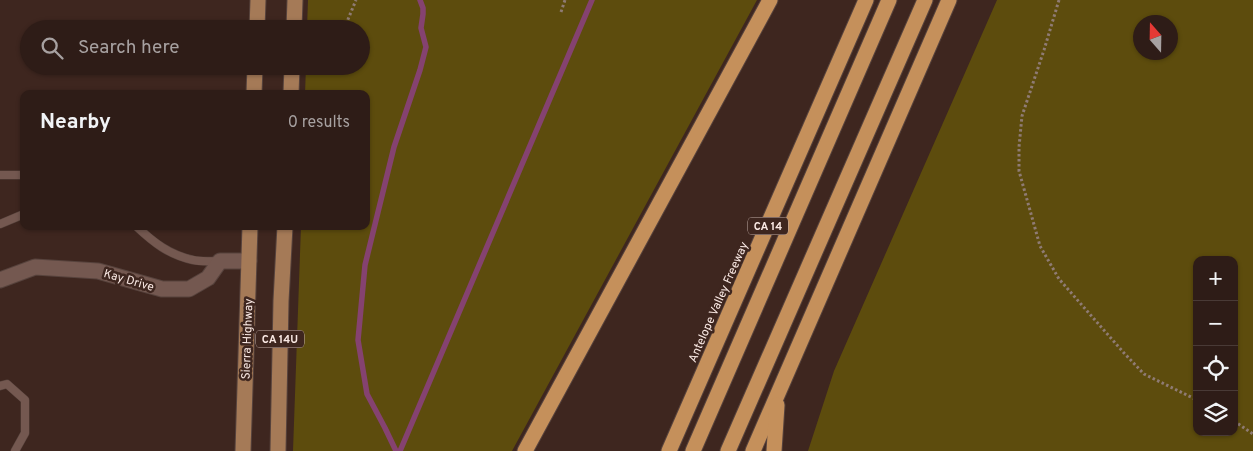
<!DOCTYPE html>
<meta charset="utf-8">
<style>
:root{--surface:#2e1c17;--page:#362520;--text:#f1f3f6;--muted:#a7a1a1;--line:#493a36}
body{margin:0;font-family:Overpass,sans-serif;background:var(--page);color:var(--text)}
.controls{position:absolute;right:15px;bottom:15px;display:grid;overflow:hidden;border-radius:10px;box-shadow:0 1px 4px #0004}
.controls button{width:45px;height:45px;display:grid;place-items:center;padding:0;border:0;border-bottom:1px solid var(--line);background:var(--surface);color:var(--text);font:25px sans-serif}
.compass{position:absolute;left:1133px;top:15px;width:45px;height:45px;border-radius:50%;background:var(--surface);box-shadow:0 1px 4px #0004;rotate:340deg}
.list{margin:0;padding:0;list-style:none}
h2{display:flex;justify-content:space-between;align-items:center;height:65px;margin:0;padding:0 20px;font-size:21px}
h2 small{font-size:16px;font-weight:400;color:var(--muted)}
.icon{flex:none;width:28px;height:28px;fill:none;stroke:currentColor;stroke-width:2;stroke-linecap:round;stroke-linejoin:round}
.map{position:relative;flex:none;width:1253px;height:451px;overflow:hidden}
.search{position:absolute;background:var(--surface);box-shadow:0 1px 4px #0004;left:20px;top:20px;width:350px;height:55px;display:flex;align-items:center;gap:12px;box-sizing:border-box;padding:0 18px;border-radius:28px;color:var(--muted);font-size:19px}
.panel{position:absolute;background:var(--surface);box-shadow:0 1px 4px #0004;left:20px;top:90px;width:350px;height:140px;border-radius:10px}
.map>svg:first-child{display:block}
.green{fill:#5d4c0d;fill-rule:evenodd}
.lines{fill:none;stroke-linecap:round;stroke-linejoin:round}
.stream{stroke:#854270;stroke-width:5.5}
.lane-casing{stroke:#57433d;stroke-width:9}
.street-casing{stroke:#57433d;stroke-width:17}
.primary-casing{stroke:#57433d;stroke-width:17}
.highway-casing{stroke:#57433d;stroke-width:17}
.path{stroke:#8f7b74;stroke-width:3;stroke-dasharray:2.5 2.5;stroke-linecap:butt}
.lane{stroke:#745850;stroke-width:8}
.street{stroke:#745850;stroke-width:15}
.primary{stroke:#a57a57;stroke-width:15}
.highway{stroke:#c5905b;stroke-width:15}
.labels{text-anchor:middle;stroke-width:5;stroke-linejoin:round;paint-order:stroke}
.shield{fill:#3e261f;stroke:#c2aea9;stroke-width:1}
.shield-label{font-size:11px;font-weight:bold;fill:#fae9e4}
.street-label{font-size:12px;fill:#fae9e4;stroke:#3e261f}
</style>
<div class="map">
<svg width="1253" height="451" viewBox="0 0 1253 451">
<rect width="100%" height="100%" fill="#3e261f"/>
<g class="green">
<path d="M308,0H757L512,451H293L301,226H366V94H305L306,66H361V29H307Z"/>
<path d="M997,0H1253V451H808L834,371ZM1140,22H1170V52H1140ZM1197,260H1234V432H1197Z"/>
</g>
<g class="lines">
<g class="stream">
<path d="M396,451L385,428L367,394L358,340L365,265L394,147L420,70L426,47L421,28L423,14V8L420,0"/>
<path d="M400,451C463,300 529,151 592,0"/>
</g>
<defs>
<g id="lane">
<path d="M0,175H24"/>
<path d="M0,224L24,214"/>
<path d="M136,226C153,242 169,255 193,260C201,262 211,261 220,261"/>
<path d="M0,386L7,384L25,400V433L15,451"/>
</g>
<path id="street" d="M0,280L35,267L98,271L162,289H189L208,278L220,261H249"/>
<g id="primary">
<path d="M257,29L258,0"/>
<path d="M294,29L295,0"/>
<path d="M254,94L255,66"/>
<path d="M291,94L292,66"/>
<path d="M243,451L250,226"/>
<path d="M278,451L281,301L285,226"/>
</g>
<g id="highway">
<path d="M525,451L770,0"/>
<path d="M669,451L866,0"/>
<path d="M693,451L889,0"/>
<path d="M728,451L925,0"/>
<path d="M753,451L949,0"/>
<path d="M774,451L777,405"/>
</g>
</defs>
<use href="#lane" class="lane-casing"/>
<use href="#street" class="street-casing"/>
<use href="#primary" class="primary-casing"/>
<use href="#highway" class="highway-casing"/>
<g class="path">
<path d="M1059,0L1044,50L1022,116L1019,147V171L1040,246L1059,279L1124,353L1144,374L1197,400"/>
<path d="M561,12L565,0"/>
<path d="M344,29L356,0"/>
<path d="M307,70L312,69L317,66"/>
<path d="M1234,421L1253,434"/>
</g>
<use href="#lane" class="lane"/>
<use href="#street" class="street"/>
<use href="#primary" class="primary"/>
<use href="#highway" class="highway"/>
</g>
<g class="labels">
<g class="shield">
<rect x="748" y="217.5" width="40" height="17" rx="4"/>
<rect x="256" y="330.5" width="48" height="17" rx="4"/>
</g>
<g class="shield-label">
<text x="768" y="230">CA 14</text>
<text x="280" y="343">CA 14U</text>
</g>
<g class="street-label">
<text transform="translate(129 280) rotate(16)" y="4">Kay Drive</text>
<text transform="translate(718 302) rotate(-66)" y="4">Antelope Valley Freeway</text>
<text transform="translate(247 339) rotate(-88)" y="4">Sierra Highway</text>
</g>
</g>
</svg>
<div class="controls">
<button>+</button>
<button>−</button>
<button><svg class="icon" aria-label="locate" viewBox="0 0 24 24"><circle cx="12" cy="12" r="6"/><path d="M12 2v4M12 18v4M2 12h4M18 12h4"/></svg></button>
<button><svg class="icon" aria-label="layers" viewBox="0 0 24 24"><path d="M12 4l9 5-9 5-9-5zM3 14l9 5 9-5"/></svg></button>
</div>
<svg class="compass" viewBox="-18 -18 36 36"><path d="M0-13l5 13h-10z" fill="#e53935"/><path d="M0 13l5-13h-10z" fill="#a7a1a1"/></svg>
<div class="search"><svg class="icon" aria-label="search" viewBox="0 0 24 24"><circle cx="10" cy="10" r="6"/><path d="M15 15l6 6"/></svg>Search here</div>
<section class="panel">
<h2>Nearby<small>0 results</small></h2>
<ul class="list">
</ul>
</section>
</div>
